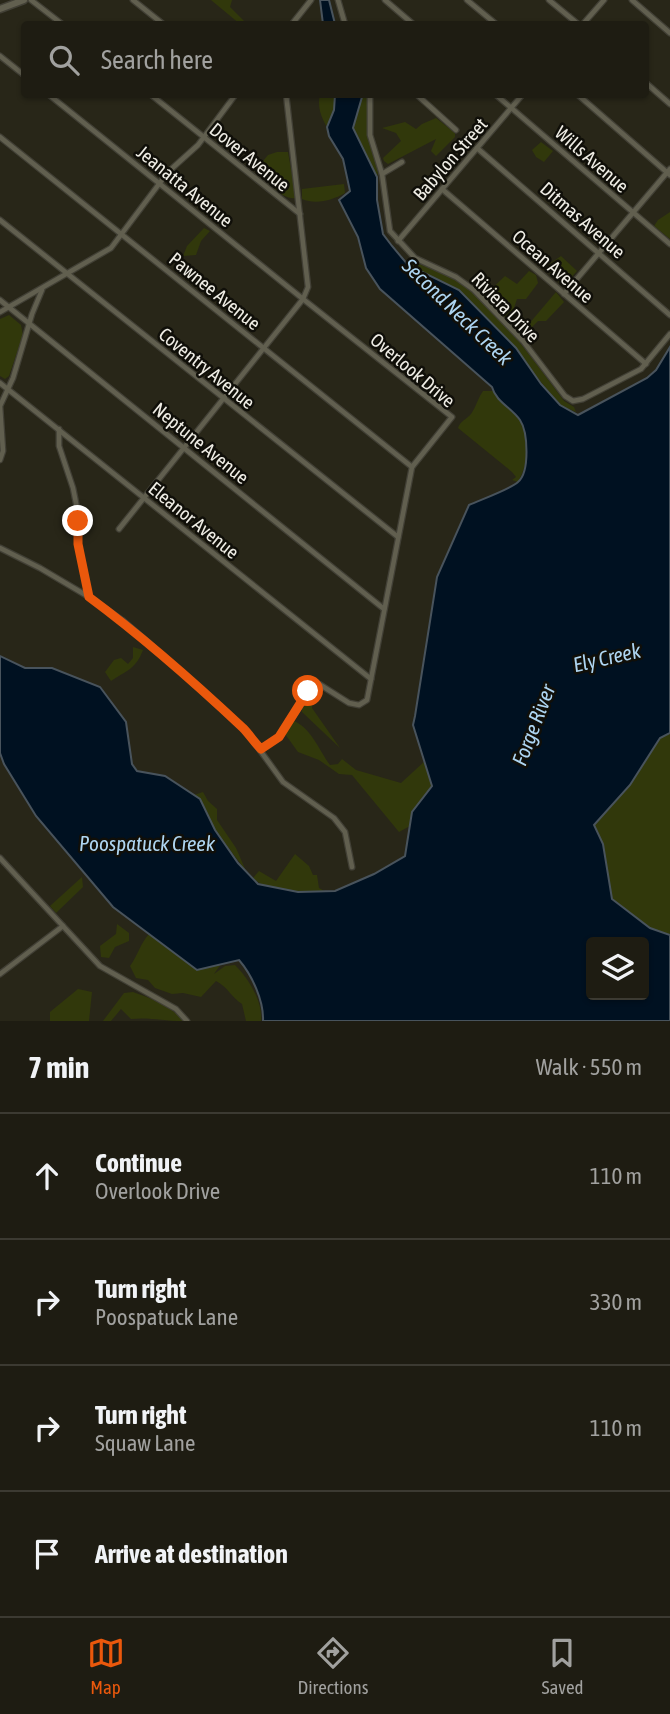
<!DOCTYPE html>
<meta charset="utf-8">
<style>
:root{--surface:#1e1c12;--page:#26251b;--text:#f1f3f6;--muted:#a1a19f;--line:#3c3a32;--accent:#ea580c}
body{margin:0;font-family:"Asap Condensed",sans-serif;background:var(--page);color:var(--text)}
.controls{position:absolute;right:21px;bottom:21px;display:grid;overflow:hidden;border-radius:7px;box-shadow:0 2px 5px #0004}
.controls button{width:63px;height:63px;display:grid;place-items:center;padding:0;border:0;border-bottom:2px solid var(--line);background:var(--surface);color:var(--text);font:35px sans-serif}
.stop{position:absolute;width:21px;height:21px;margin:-16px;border:5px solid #ea580c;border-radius:50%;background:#fff}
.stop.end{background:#ea580c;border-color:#fff;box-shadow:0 2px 7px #0008}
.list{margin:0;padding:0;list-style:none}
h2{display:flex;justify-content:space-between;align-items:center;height:91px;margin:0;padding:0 28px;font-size:30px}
h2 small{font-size:23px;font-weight:400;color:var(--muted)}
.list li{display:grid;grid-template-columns:46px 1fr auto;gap:21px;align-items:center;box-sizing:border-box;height:126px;padding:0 28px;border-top:2px solid var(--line)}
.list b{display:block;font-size:26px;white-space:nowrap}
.list p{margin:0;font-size:23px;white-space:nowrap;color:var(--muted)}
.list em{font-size:23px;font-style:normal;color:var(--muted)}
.icon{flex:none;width:38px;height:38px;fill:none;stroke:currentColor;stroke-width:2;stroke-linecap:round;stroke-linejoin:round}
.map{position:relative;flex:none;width:670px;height:1021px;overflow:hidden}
.search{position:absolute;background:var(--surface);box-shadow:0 2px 5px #0004;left:21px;right:21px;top:21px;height:77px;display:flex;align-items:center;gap:18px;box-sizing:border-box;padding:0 24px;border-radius:7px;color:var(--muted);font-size:26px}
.sheet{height:595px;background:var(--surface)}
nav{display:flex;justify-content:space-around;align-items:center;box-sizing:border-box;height:98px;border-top:2px solid var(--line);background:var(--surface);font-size:19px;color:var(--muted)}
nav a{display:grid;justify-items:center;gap:4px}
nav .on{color:var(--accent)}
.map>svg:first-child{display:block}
.green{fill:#31380b}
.water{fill:#001121;stroke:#48535c;stroke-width:2;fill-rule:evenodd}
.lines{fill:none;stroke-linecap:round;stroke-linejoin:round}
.minor-casing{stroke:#424036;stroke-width:7}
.secondary-casing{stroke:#424036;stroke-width:9}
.minor{stroke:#615f4f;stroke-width:4.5}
.secondary{stroke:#615f4f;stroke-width:6}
.route{stroke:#ea580c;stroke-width:9}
.labels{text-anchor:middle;stroke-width:5;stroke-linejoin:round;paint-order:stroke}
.street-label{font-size:19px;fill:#efede5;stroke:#100f09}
.water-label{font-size:21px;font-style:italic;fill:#aed5f1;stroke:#100f09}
</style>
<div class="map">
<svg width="670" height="1021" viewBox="0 0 670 1021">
<rect width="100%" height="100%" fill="#282618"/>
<g class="green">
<path d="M211,0H232L230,7L247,24H240Z"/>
<path d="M320,95H335L334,110L327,127C321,118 317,105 320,95Z"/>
<path d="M361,95L367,96V135L378,172L377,177C372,167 353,135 354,127C355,115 362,107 361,95Z"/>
<path d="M436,118L455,133V137L436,156L431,151L436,139L388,164L384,161L383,158L401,141L396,133L382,128L405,122L416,129L422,124Z"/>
<path d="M541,142L553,151L544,162L536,157L532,150Z"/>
<path d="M277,152H288L296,198C281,200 269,182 259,172V166L268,155Z"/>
<path d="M344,184L345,193C333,200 316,205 302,199V189Z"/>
<path d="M670,212V239L654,226L658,220Z"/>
<path d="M204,228L210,231L201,241L196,255L183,256L187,246Z"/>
<path d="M561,256L577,271L564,285L560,283L545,267Z"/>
<path d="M413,261C429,269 448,274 463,285C500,312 536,364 564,401L574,407L576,412L560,405L502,335L459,290L408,265Z"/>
<path d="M529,271L536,275L538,283L526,299H517L513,311L505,318L484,296L505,276L517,284Z"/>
<path d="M556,292L564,302L546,321H538L526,333L528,325Z"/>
<path d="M9,315L21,325L23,335L9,376L5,379L0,376V319Z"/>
<path d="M483,391H493C500,400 516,413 520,421C531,439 528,465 518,482L512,480L516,477L512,472L458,428C461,420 466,420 471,414C476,407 478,398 483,391Z"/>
<path d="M133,647L143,650C136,669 126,671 111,681L105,672L114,660L121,658L128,664L133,658Z"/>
<path d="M314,691L318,693L312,703V708L340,748L302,712V709Z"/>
<path d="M294,721C311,728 319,750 330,765L338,764L342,759L356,770L401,783L425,761L432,786L412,812L410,826L399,832L352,775L339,774L319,760L298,752L285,734Z"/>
<path d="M670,733V935L650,928L612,899L603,844L594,824L630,785L660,738Z"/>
<path d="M203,792L208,801L217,809V820L236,848L246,871L215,830L200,799L194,795Z"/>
<path d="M295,854L309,866L313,875H317L319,888L326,892C307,892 267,893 253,878L259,871L276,881Z"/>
<path d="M82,877L83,887L56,913L50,906Z"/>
<path d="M117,924L129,933V941L115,947L109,958L101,957L100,946L116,934Z"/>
<path d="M149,934L197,970L221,964L214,974L225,966L235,965C248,978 263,1001 261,1021H246L242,1004C231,997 228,987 216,981L201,997L183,993L172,994L155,988L148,980L136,978L130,966C138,955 140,944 149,934Z"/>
<path d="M78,989L92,992L89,1021H50V1012Z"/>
<path d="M133,992C150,998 172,1006 183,1021C163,1021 150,1017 131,1019L121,1009L111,1021H103L124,993Z"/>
</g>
<g class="water">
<path d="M320,0H329L335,24H323Z"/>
<path d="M335,95H361L362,97L353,128L377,177V200L383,234L392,246L408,265L459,290L516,348L541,384L560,405L578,415L647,378L656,370L670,347V733L660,738L630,785L594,825L603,844L612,899L650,928L670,935V1021H263C264,1001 252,975 239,960L197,970L113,907L36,816L4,764L0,753V656L25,668H52L100,687L126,722L132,764L137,771L165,776L200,799L215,830L238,863L258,884L298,892L335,891L374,874L405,856L412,812L432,786L413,725L415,716L437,577L469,505C480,500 511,489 518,482C530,472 528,432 520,420C512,408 496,402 492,387L380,289L366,268L358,237L339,200L350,191L343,159L329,136L327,127L334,110ZM644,942V995H591V942Z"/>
</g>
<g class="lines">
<defs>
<g id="minor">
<path d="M31,0L62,24"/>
<path d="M133,0L163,24"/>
<path d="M338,0L345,24"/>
<path d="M385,0L413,24"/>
<path d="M467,0L496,24"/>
<path d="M549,0L578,24"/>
<path d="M632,0L670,33"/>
<path d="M292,24L311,0"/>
<path d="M583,24L604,0"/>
<path d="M0,56L24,75"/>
<path d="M646,83L670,104"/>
<path d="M48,94L303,299L119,529"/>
<path d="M150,94L300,214"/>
<path d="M370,94V135L382,174L390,231L415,258L456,277L474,290L523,341L565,396L573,401L583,399L641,369L670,334"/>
<path d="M416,94L456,130"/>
<path d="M495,94L670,244"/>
<path d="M577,94L670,175"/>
<path d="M0,137L412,467"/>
<path d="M477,148L670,315"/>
<path d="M382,174L402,162"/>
<path d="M442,189L646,364"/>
<path d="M0,220L398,537"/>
<path d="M398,241L523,94"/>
<path d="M564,294L670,169"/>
<path d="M0,300L384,609"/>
<path d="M0,312L111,248L168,172L198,145L236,94"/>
<path d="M0,383L371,679"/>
<path d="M59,429V446L73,488L77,508L78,544L89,597"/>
<path d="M0,460L3,451L0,406L13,378L32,314L42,290"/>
<path d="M0,548L40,568L89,597L122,620L150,644L246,731L283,782L334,818L345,832L352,867"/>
<path d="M261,749L279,737L314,685L319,684L349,703L359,705L367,700L412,467L452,417L303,299L308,287L286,94"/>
<path d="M0,858L100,966L176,1009L187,1021"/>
<path d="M0,974L63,926"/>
</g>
<path id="secondary" d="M0,9L24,0"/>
</defs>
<use href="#minor" class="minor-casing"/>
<use href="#secondary" class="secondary-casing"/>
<use href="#minor" class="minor"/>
<use href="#secondary" class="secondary"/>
</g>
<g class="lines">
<path class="route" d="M78,521V544L89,597C143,637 194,682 243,728C249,734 254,742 261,749L279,737L308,691"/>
</g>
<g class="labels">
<g class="street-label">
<text transform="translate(250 157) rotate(39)" y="7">Dover Avenue</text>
<text transform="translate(450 159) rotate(-49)" y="7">Babylon Street</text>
<text transform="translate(592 159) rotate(41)" y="7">Wills Avenue</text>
<text transform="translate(185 186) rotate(39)" y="7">Jeanatta Avenue</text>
<text transform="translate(583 220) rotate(41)" y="7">Ditmas Avenue</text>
<text transform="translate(553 266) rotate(41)" y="7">Ocean Avenue</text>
<text transform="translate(215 291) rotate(39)" y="7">Pawnee Avenue</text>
<text transform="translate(506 307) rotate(46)" y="7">Riviera Drive</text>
<text transform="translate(207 368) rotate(39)" y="7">Coventry Avenue</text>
<text transform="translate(413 370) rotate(40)" y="7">Overlook Drive</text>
<text transform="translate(201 443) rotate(39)" y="7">Neptune Avenue</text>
<text transform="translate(194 520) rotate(39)" y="7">Eleanor Avenue</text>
</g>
<g class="water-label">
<text transform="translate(457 312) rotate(44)" y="7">Second Neck Creek</text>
<text transform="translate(607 658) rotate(-13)" y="7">Ely Creek</text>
<text transform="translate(534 725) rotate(-69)" y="7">Forge River</text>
<text x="147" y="851">Poospatuck Creek</text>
</g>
</g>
</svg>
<div class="controls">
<button><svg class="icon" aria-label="layers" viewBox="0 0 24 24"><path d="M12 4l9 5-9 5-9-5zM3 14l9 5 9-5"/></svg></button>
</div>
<div class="stop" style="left:308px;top:691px"></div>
<div class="stop end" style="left:78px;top:521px"></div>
<div class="search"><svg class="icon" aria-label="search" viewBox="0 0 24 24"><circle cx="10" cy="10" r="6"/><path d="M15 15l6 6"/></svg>Search here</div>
</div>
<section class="sheet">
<h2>7 min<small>Walk · 550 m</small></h2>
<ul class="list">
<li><svg class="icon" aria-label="ahead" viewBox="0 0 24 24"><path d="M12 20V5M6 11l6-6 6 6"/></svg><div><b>Continue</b><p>Overlook Drive</p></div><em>110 m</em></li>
<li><svg class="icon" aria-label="right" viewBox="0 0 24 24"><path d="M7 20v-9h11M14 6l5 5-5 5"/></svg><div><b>Turn right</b><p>Poospatuck Lane</p></div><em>330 m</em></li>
<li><svg class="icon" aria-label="right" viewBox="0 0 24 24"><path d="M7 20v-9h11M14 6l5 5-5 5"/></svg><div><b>Turn right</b><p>Squaw Lane</p></div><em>110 m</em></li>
<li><svg class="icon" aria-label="arrive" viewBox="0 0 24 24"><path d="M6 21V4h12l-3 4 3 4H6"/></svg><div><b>Arrive at destination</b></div></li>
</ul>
</section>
<nav>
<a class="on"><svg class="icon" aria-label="map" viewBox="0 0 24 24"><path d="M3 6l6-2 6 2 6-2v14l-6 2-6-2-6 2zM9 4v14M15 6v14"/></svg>Map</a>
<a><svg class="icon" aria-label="directions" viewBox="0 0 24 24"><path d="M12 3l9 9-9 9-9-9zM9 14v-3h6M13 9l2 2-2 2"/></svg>Directions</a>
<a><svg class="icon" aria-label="saved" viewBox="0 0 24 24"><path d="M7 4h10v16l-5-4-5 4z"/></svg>Saved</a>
</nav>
